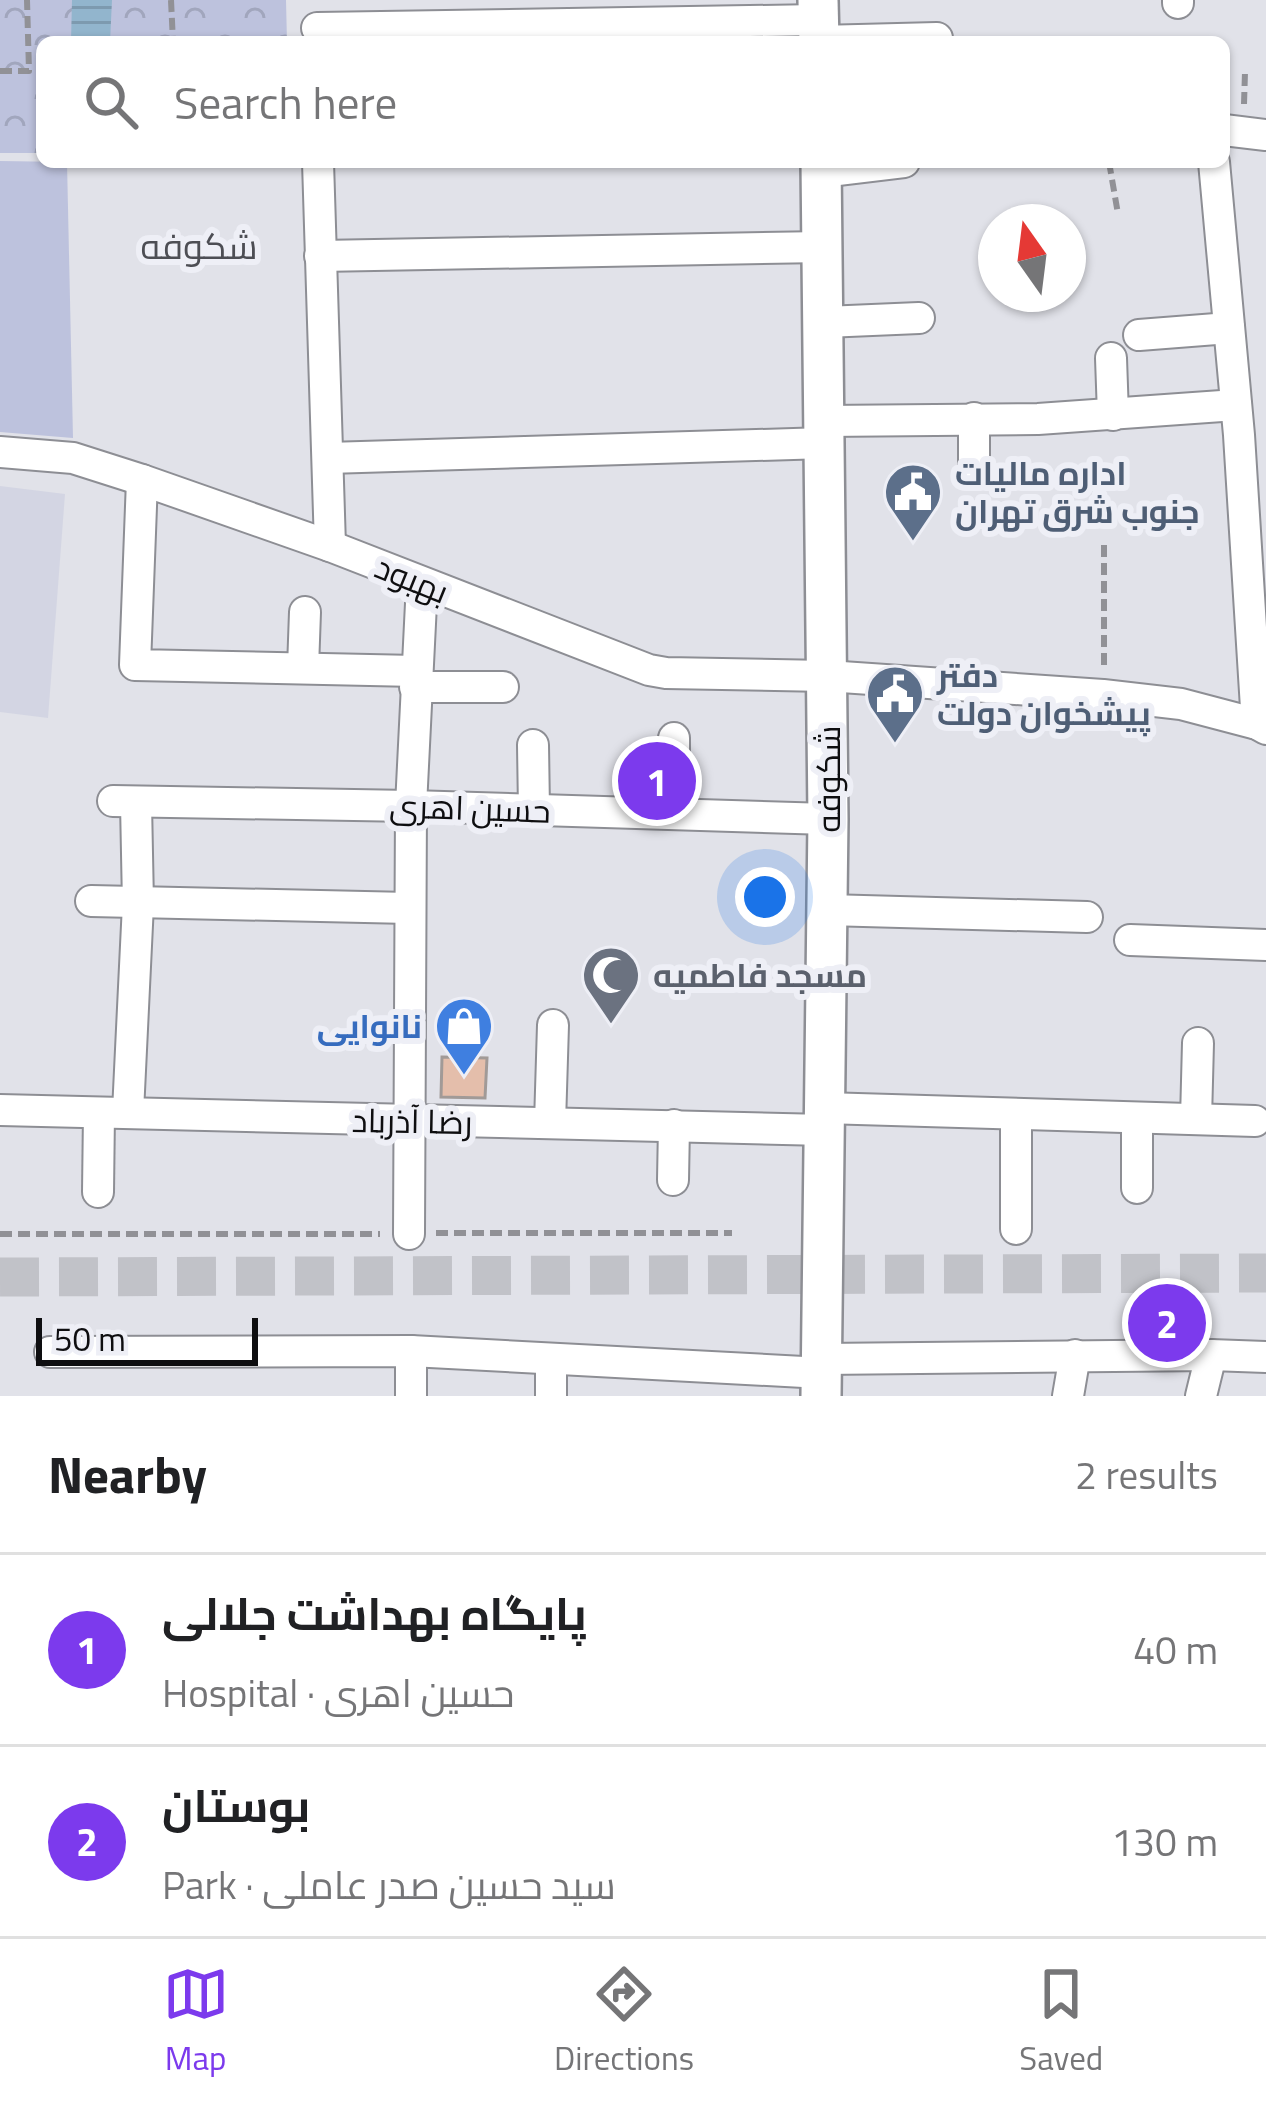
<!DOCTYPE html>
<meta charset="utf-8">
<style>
:root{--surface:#fff;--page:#f2f2f2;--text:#202124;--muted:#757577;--line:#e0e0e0;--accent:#7c3aed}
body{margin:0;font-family:"Titillium Web",Cairo,sans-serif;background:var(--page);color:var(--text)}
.compass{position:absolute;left:978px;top:204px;width:108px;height:108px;border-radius:50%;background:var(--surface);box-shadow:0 3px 9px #0004;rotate:346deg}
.scale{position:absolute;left:36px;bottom:30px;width:222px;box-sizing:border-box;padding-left:12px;border:6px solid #0e0e10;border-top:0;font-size:33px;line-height:42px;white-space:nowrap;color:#0e0e10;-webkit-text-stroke:9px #eeeff6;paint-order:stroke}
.you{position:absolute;left:765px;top:897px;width:42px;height:42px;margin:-30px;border:9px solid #fff;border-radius:50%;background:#1a73e8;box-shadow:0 0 0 18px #1a73e833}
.badge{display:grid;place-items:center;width:78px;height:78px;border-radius:50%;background:var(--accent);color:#fff;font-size:39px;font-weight:700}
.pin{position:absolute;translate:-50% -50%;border:6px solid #fff;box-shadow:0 3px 12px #0006}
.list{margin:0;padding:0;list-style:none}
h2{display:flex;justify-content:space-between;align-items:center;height:156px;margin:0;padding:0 48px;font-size:51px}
h2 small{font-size:39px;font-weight:400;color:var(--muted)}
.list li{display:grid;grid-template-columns:78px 1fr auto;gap:36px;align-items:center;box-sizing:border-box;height:192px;padding:0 48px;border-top:3px solid var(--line)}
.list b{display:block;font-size:45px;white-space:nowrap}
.list p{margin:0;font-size:39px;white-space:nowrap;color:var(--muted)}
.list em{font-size:39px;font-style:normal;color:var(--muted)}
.icon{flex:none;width:66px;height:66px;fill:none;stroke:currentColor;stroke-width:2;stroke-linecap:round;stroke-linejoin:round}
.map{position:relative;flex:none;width:1266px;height:1396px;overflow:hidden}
.search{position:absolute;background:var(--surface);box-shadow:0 3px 9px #0004;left:36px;right:36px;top:36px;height:132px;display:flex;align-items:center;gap:30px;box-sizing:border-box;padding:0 42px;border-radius:18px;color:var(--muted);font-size:45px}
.sheet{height:540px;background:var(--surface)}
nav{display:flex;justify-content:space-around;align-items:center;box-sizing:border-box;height:168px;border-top:3px solid var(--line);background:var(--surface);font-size:33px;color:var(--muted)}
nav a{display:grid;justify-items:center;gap:6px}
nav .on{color:var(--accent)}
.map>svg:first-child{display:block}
.built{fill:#d3d5e3}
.grass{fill:#bdc2dd}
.park{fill:url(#park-crowns)}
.water{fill:url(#water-rules)}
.building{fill:#e4beab;stroke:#a19a97;stroke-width:3}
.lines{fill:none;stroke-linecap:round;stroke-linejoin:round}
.major-tunnel{stroke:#c1c2c8;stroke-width:39;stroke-dasharray:39 20;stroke-linecap:butt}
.minor-casing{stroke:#8d8e94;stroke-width:34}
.major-casing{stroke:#8d8e94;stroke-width:44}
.path{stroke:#919196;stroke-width:6;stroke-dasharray:12 6;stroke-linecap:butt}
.minor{stroke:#fff;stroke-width:30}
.major{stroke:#fff;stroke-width:39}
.labels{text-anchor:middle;stroke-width:12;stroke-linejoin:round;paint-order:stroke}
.service-label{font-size:33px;font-weight:bold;fill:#4e5e75;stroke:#eeeff6;text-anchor:start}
.street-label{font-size:33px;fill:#0e0e10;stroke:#eeeff6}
.worship-label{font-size:33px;font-weight:bold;fill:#5b616d;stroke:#eeeff6;text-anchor:start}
.shop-label{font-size:33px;font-weight:bold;fill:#366cbe;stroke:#eeeff6;text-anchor:end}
.neighbourhood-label{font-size:36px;fill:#4d4e54;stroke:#eeeff6}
</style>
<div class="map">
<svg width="1266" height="1396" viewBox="0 0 1266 1396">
<defs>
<pattern id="park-crowns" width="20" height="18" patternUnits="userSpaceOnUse" patternTransform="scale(3)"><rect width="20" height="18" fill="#bdc2dd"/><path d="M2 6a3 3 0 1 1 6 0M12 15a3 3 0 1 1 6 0" fill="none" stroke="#a1a6bd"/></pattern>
<pattern id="water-rules" width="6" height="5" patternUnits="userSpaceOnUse" patternTransform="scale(3)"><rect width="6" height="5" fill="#92b5cd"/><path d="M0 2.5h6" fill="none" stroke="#7d9aaf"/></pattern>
</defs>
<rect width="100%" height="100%" fill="#e1e2e9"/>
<path class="built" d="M0,486L65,494L48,718L0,712Z"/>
<path class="grass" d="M0,161L67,162L73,438L0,432Z"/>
<path class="park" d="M0,0H286L287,42H42V153H0Z"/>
<path class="water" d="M72,0H112L110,42H71Z"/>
<path class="building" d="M442,1057L487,1058L485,1098L441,1097Z"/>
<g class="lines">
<path class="major-tunnel" d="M0,1277L1266,1273"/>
<defs>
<g id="minor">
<path d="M1178,0V3"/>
<path d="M317,28L818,20"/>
<path d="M819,41L937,38"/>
<path d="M1224,130L1266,135"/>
<path d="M318,162L330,546"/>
<path d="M1214,162L1239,435L1257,724"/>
<path d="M821,172L904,162"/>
<path d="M320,256L823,247"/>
<path d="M825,322L919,318"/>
<path d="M1139,335L1229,328"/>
<path d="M1111,358L1113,415"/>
<path d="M974,418V468"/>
<path d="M824,421L1038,419L1236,405"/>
<path d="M0,452L73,458L142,480L330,546L649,670L666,673L827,676L1103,695L1181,704L1257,724L1266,729"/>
<path d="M328,458L825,443"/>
<path d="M142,480L135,665L416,671"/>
<path d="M303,668L305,612"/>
<path d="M415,687H503"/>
<path d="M674,738V814"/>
<path d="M533,745L534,810"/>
<path d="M113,801L411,806L828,819"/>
<path d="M91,901L409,908"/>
<path d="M827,910L1087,917"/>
<path d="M1130,940L1266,945"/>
<path d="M824,1108L1255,1121"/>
<path d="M0,1110L825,1130"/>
<path d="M128,1112L138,904L136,803"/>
<path d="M1196,1119L1198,1043"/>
<path d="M550,1123L553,1025"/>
<path d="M673,1180L674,1125"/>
<path d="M1137,1188V1118"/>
<path d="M98,1192L99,1113"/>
<path d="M1016,1229V1114"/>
<path d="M409,1234L411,806L422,583"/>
<path d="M50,1352L411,1351L822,1373"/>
<path d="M551,1359V1396"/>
<path d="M822,1359L1211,1355L1266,1357"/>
<path d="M411,1396V1351"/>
<path d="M1068,1396L1075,1355"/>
<path d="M1201,1396L1211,1355"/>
</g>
<g id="major">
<path d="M818,0L819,42"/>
<path d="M821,162L828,819L821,1396"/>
</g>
</defs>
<use href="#minor" class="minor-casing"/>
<use href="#major" class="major-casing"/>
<g class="path">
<path d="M171,0L173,42"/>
<path d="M0,71H29L27,0"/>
<path d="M1244,104L1245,72"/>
<path d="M1109,162L1118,214"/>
<path d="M1104,665V542"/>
<path d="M436,1233H732"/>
<path d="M0,1234H380"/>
</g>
<use href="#minor" class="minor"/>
<use href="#major" class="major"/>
</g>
<defs>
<symbol id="civic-pin" viewBox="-11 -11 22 30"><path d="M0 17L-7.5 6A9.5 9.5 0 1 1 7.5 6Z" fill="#5c6f8a" stroke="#eeeff6"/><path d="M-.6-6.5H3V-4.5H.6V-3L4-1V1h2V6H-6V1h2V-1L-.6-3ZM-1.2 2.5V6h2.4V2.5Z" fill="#fff"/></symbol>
<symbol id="mosque-pin" viewBox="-11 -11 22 30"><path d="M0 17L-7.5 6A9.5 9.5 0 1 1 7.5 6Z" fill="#6b7280" stroke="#eeeff6"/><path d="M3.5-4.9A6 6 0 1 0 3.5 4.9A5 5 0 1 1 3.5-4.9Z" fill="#fff"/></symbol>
<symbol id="shop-pin" viewBox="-11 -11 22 30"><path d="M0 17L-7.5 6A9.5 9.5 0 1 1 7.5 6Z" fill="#3f7fe0" stroke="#eeeff6"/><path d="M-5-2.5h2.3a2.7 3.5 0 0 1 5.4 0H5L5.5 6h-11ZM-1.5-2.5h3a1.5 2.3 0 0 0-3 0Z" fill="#fff"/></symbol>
</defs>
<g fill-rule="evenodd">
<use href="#civic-pin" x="880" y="459" width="66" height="90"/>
<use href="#civic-pin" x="862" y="661" width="66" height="90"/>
<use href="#mosque-pin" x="578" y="942" width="66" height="90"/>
<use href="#shop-pin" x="431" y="993" width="66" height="90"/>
</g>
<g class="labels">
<g class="service-label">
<text x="955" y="485">اداره مالیات<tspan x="955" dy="38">جنوب شرق تهران</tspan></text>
<text x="937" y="687">دفتر<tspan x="937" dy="38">پیشخوان دولت</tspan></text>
</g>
<g class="street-label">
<text transform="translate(412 579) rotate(22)" y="12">بهبود</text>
<text transform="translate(828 779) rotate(-90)" y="12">شکوفه</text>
<text transform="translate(470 808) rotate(2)" y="12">حسین اهری</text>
<text transform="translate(412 1121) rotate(1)" y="12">رضا آذرباد</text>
</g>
<g class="worship-label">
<text x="653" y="987">مسجد فاطمیه</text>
</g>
<g class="shop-label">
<text x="422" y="1038">نانوایی</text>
</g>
<g class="neighbourhood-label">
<text x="199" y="259">شکوفه</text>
</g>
</g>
</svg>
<svg class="compass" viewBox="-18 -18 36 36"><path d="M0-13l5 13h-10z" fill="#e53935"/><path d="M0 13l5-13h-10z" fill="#757577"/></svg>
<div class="scale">50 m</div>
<div class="you"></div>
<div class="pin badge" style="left:657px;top:781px">1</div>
<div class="pin badge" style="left:1167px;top:1323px">2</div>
<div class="search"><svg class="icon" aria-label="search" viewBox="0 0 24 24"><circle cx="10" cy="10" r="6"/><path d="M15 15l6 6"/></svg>Search here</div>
</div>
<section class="sheet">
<h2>Nearby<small>2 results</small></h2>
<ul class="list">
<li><span class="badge">1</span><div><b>پایگاه بهداشت جلالی</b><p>Hospital · حسین اهری</p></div><em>40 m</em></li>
<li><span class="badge">2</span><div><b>بوستان</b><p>Park · سید حسین صدر عاملی</p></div><em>130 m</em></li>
</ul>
</section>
<nav>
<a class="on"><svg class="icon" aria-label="map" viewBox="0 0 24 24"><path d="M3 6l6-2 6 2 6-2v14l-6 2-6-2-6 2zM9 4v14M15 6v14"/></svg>Map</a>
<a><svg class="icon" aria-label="directions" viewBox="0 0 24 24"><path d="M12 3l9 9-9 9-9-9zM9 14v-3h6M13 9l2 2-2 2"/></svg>Directions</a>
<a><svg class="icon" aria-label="saved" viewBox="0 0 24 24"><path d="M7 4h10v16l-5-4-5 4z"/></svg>Saved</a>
</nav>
